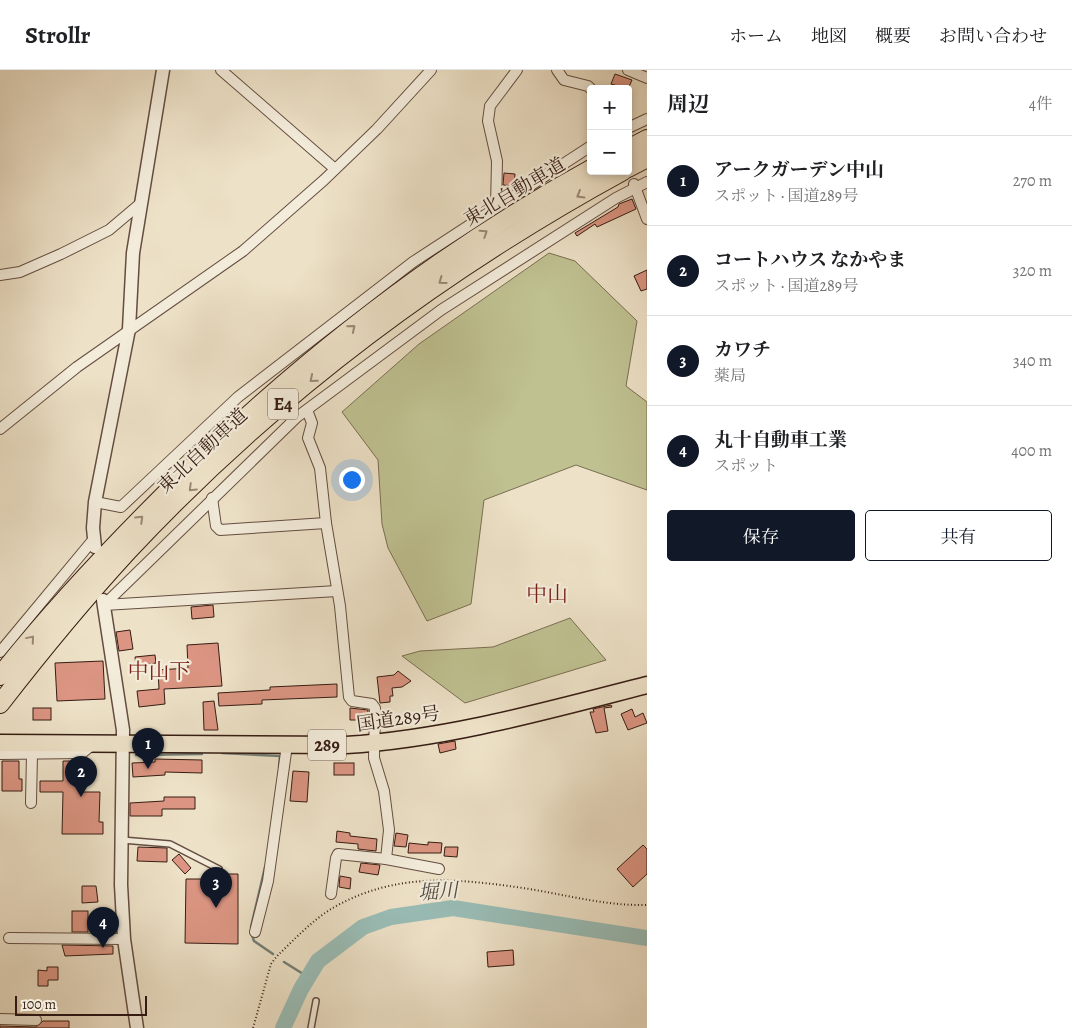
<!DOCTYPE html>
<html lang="ja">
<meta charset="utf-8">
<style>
:root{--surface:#fff;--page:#f2f2f2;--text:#202124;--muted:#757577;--line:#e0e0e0;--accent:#111827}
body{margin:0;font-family:Alegreya,"Noto Serif JP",serif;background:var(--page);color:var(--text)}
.controls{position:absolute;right:15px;top:15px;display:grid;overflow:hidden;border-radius:5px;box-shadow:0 2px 8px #0003}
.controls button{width:45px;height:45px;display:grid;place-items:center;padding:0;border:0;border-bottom:1px solid var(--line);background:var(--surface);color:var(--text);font:25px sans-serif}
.scale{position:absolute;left:15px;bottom:12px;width:132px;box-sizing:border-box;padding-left:5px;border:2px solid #361c13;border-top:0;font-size:14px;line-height:18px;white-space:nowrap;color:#361c13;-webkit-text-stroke:4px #f3ecdb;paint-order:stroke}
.you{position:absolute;left:351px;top:409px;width:18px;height:18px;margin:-12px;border:4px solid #fff;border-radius:50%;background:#1a73e8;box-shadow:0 0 0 8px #1a73e833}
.badge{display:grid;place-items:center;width:32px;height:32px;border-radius:50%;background:var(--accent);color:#fff;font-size:16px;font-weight:700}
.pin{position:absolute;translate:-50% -41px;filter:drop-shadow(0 1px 2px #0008)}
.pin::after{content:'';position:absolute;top:26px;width:18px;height:15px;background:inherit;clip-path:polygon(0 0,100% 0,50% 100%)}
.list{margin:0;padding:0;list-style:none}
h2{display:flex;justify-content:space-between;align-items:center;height:65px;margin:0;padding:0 20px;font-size:21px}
h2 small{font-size:16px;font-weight:400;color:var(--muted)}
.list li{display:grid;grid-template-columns:32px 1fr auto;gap:15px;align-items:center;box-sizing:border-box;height:90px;padding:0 20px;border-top:1px solid var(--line)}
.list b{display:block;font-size:19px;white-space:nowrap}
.list p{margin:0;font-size:16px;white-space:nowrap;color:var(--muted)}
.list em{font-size:16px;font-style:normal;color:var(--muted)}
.actions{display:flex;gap:10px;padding:15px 20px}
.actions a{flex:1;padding:11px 0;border:1px solid var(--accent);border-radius:5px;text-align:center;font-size:18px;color:var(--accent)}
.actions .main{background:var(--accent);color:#fff}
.map{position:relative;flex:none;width:647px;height:958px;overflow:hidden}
header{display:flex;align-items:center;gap:30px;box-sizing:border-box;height:70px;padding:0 25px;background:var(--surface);border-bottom:1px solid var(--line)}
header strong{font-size:24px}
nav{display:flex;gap:28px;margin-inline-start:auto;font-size:18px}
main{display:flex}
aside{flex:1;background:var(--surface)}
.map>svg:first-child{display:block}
.green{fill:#bfc191;stroke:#7a6e52}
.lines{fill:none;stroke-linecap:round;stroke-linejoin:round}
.stream{stroke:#717d75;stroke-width:2.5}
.river{stroke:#99bdb6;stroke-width:16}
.building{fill:#db9582;stroke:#361c13}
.service-casing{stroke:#644d40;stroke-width:8}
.minor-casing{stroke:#644d40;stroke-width:12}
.tertiary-casing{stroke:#644d40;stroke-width:15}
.trunk-casing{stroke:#361c13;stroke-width:19}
.motorway-casing{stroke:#361c13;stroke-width:20}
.path{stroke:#361c13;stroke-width:2;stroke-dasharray:1 2.5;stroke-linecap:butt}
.service{stroke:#f3ecdb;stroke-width:5}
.minor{stroke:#f3ecdb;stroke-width:10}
.tertiary{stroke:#f3ecdb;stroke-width:12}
.trunk{stroke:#ede1c7;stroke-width:16}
.motorway{stroke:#ede1c7;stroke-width:18}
.oneway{stroke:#9b8876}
.labels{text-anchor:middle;stroke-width:4.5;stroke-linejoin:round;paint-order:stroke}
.shield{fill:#f3ecdb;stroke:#6f5a4f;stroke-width:1}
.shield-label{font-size:18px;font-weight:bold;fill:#361c13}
.street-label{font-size:19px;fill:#361c13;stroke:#f3ecdb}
.water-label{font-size:20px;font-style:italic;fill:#544c44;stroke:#f3ecdb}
.quarter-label{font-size:21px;fill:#7a1f14;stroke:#f3ecdb}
</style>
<header>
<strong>Strollr</strong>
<nav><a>ホーム</a><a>地図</a><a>概要</a><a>お問い合わせ</a></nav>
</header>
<main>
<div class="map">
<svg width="647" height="958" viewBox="0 0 647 958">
<rect width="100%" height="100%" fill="#ede1c7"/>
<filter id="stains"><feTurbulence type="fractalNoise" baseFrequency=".004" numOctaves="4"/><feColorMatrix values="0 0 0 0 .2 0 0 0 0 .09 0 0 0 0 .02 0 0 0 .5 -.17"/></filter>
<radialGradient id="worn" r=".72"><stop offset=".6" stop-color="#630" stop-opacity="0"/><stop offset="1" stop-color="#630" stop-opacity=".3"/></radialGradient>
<g class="green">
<path d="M549,183L575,191L637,251L626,316L647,332V420L576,395L484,430L471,534L427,551L388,478L382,454L378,390L342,342L419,274Z"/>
<path d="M570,548L606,590L465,633L402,586L420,581L493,577Z"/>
</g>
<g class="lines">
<g class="stream">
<path d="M222,683L280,686L279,697"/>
<path d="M136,685L202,684"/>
<path d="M251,857L265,797"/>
<path d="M252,865L254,871L273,884"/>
<path d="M284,892L308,907"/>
</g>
<path class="river" d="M283,958L301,919L318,891L363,857L391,847L453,838L647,868"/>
</g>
<g class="building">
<path d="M615,4L632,10L628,19L611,14Z"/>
<path d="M504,103L515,104L514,116L503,115Z"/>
<path d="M632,129L636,139L597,157L595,154L577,166L575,163L618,137L619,134Z"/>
<path d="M647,200V219L641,221L634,206Z"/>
<path d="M213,535L214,547L192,549L191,537Z"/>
<path d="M130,560L133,579L119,581L116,562Z"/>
<path d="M218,573L222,616L164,619L165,634L139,637L137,621L159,619L158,600L188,598L187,575Z"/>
<path d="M155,585L156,593L136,596L135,587Z"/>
<path d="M103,591L105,629L57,631L55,593Z"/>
<path d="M398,601L411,611L402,617L392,618L393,626H390V632L380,633L377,607L394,605Z"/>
<path d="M337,614V627L262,630V634L219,636L218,623L270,620V617Z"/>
<path d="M214,631L218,660H204L203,632Z"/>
<path d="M611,635L612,637L604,638L608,661L596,663L590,642H594L593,639Z"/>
<rect x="33" y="638" width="18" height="12"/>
<path d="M350,638L368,640V650H350Z"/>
<path d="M632,639L635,647L643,643L647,653L628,660L621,644Z"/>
<path d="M455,671L456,679L440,683L438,674Z"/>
<path d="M155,689L202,690V703L165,702V705L133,707L132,693L155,692Z"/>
<path d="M2,691H19V709H22V721H2Z"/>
<path d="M63,691H82L81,722H100L99,752H103V764H62L63,722H40V711H63Z"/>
<rect x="334" y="693" width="20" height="12"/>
<path d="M293,701L309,702L307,732L290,731Z"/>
<path d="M164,727H195V739H162V746H130V733L164,731Z"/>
<path d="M337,761L350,763V766L377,769L376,781L358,779V774L336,772Z"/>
<path d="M396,763L408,765L406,777L394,776Z"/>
<path d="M428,772L442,773L441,783H408L409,773L428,775Z"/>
<path d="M643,775L647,779V804L633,817L617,799Z"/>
<path d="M138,777L167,778V792L137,791Z"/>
<path d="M445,777H458L457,787L444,786Z"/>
<path d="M179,784L191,798L185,804L172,790Z"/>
<path d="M361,793L380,795L378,805L359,802Z"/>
<path d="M224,804H238V874L185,873L186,809H224Z"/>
<path d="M340,806L351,808L350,819L339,817Z"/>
<path d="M82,816H96L98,832L82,833Z"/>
<rect x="72" y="841" width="16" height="21"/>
<path d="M62,875L113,876V884L65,886Z"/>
<path d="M513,880L514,895L488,897L487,882Z"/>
<path d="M47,897H58V910H48V916H38V900L47,901Z"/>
<path d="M43,951H69V958H0V956L36,957Z"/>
</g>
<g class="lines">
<defs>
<g id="service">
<path d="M122,770L170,774L219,799"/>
<path d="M311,958L316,931"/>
</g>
<g id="minor">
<path d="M221,0L335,99"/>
<path d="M557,0L564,10L588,16L591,19"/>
<path d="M628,0L647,8"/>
<path d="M628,58L647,49"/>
<path d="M634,114L647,149"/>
<path d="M496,137L497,91L488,51L490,36L517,0"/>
<path d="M0,205L20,202L61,184L109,160L141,133"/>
<path d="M307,340L312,353L308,368L320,398L326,453L340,536L349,627L352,631L372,634L375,638L374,688L384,721L389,760L386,789"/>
<path d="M0,359L77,297L243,181L324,110L377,59L431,0"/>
<path d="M212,428L216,456L220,460L326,453"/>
<path d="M95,432L121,437L238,327L413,192L591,76"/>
<path d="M104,535L297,347L441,240L616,128L647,112"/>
<path d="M104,535L337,521"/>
<path d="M0,582L93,470"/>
<path d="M0,684L82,683L92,675"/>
<path d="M31,733L32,684"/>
<path d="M331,824L336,788L338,784L386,789L439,799"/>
<path d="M255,862L268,811L287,675"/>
<path d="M9,868L124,869"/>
<path d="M0,949L36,950"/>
</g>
<g id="tertiary">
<path d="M95,477L93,458L95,432L129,259L133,183L163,0"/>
<path d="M103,530L123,660L121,815L124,869L137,958"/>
</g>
<path id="trunk" d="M0,673L346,675C447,669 549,640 647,615"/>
<g id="motorway">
<path d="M628,79L647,69"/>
<path d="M628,98L647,88"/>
<path d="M0,606C51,541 108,481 166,423C293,297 434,185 591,99"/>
<path d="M0,634C41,581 83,530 128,481C271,328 440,201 623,101"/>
</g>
</defs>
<use href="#service" class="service-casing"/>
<use href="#minor" class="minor-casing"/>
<use href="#tertiary" class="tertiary-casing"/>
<use href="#trunk" class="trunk-casing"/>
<use href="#motorway" class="motorway-casing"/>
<path class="path" d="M253,958L271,894L277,886C295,869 315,847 338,835C396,804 452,808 516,817C561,823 601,836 647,835"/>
<use href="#service" class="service"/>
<use href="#minor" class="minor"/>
<use href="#tertiary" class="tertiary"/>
<use href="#trunk" class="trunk"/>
<use href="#motorway" class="motorway"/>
</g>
<defs><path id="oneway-chevron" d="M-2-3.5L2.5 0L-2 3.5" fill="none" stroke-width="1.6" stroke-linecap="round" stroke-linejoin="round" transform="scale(1.25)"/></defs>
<g class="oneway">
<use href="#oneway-chevron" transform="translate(580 125) rotate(150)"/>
<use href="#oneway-chevron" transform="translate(484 163) rotate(-33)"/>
<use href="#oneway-chevron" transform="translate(442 211) rotate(144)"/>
<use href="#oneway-chevron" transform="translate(352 258) rotate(-40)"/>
<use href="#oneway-chevron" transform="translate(313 309) rotate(140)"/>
<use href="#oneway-chevron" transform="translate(192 418) rotate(136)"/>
<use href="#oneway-chevron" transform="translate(140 449) rotate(-44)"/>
<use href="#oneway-chevron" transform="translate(31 569) rotate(-50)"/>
</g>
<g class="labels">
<g class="shield">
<rect x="268" y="318.5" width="30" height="31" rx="4"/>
<rect x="308" y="659.5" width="38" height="31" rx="4"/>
</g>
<g class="shield-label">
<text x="283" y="340">E4</text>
<text x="327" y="681">289</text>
</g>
<g class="street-label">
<text transform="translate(514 121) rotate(-31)" y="7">東北自動車道</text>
<text transform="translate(202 380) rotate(-43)" y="7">東北自動車道</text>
<text transform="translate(398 648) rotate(-8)" y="7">国道289号</text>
</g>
<g class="water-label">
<text transform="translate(438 821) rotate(-4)" y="7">堀川</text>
</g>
<g class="quarter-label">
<text x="547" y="531">中山</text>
<text x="159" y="608">中山下</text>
</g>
</g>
<rect width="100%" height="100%" filter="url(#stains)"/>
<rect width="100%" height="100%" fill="url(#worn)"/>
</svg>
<div class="controls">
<button>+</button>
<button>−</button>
</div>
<div class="scale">100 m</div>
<div class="you"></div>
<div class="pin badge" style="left:148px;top:699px">1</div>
<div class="pin badge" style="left:81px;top:727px">2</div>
<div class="pin badge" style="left:216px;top:838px">3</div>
<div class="pin badge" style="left:103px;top:878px">4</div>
</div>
<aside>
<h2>周辺<small>4件</small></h2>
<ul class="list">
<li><span class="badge">1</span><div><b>アークガーデン中山</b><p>スポット · 国道289号</p></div><em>270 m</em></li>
<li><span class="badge">2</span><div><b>コートハウス なかやま</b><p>スポット · 国道289号</p></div><em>320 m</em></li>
<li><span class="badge">3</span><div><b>カワチ</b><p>薬局</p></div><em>340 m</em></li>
<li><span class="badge">4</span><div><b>丸十自動車工業</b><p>スポット</p></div><em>400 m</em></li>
</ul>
<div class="actions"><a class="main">保存</a><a>共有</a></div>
</aside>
</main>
